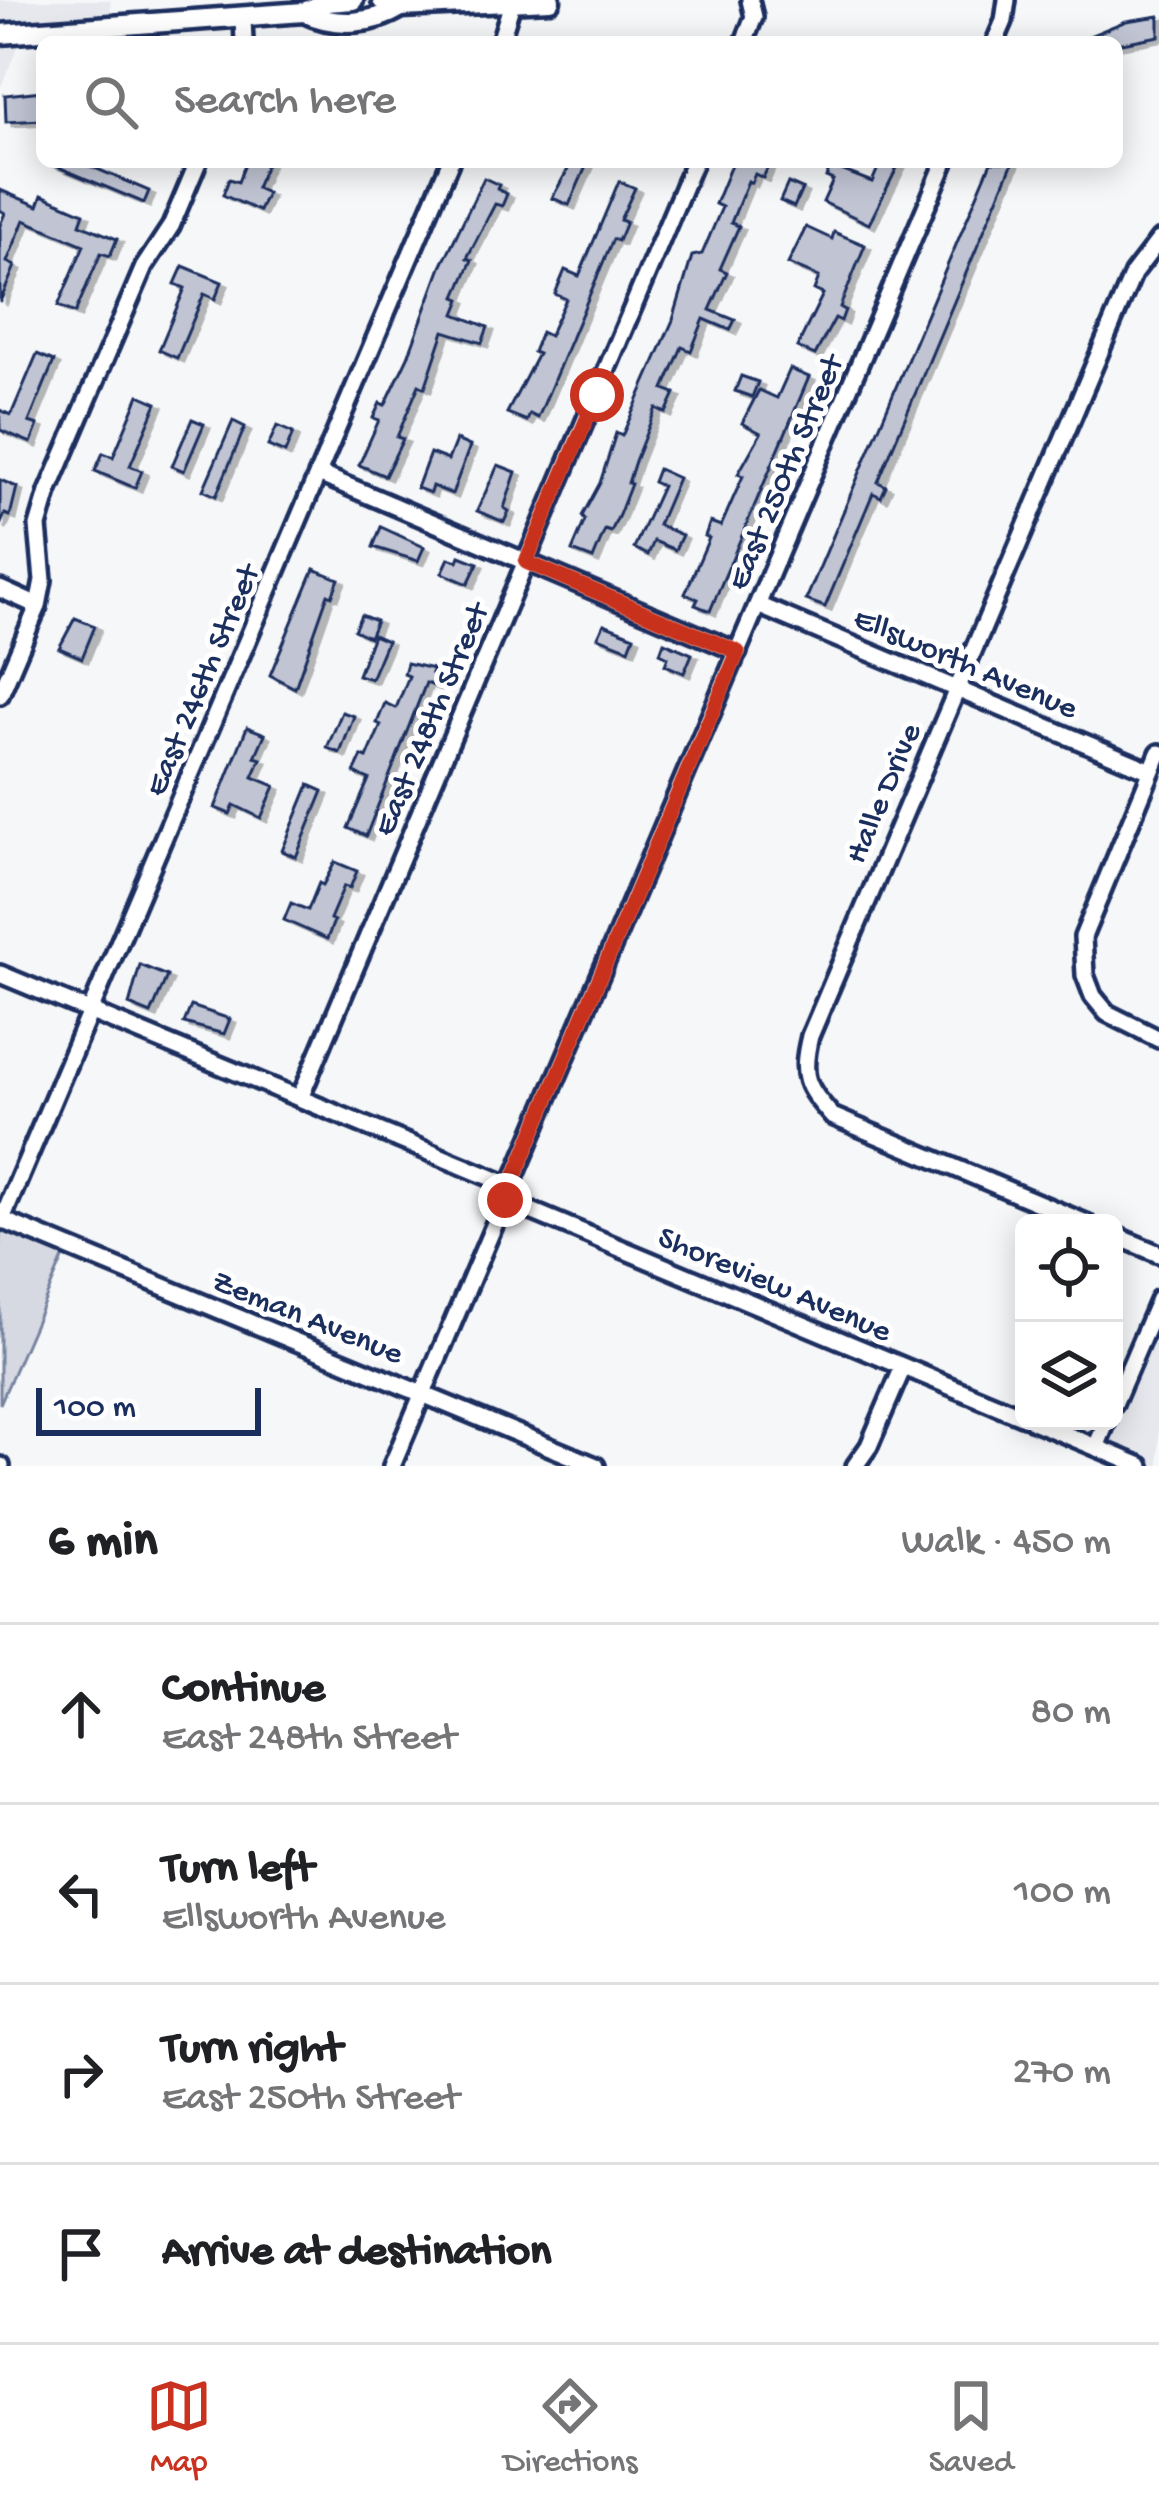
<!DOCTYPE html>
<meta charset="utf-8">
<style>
:root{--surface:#fff;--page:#f6f6f6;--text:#202124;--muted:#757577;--line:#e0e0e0;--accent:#c8321e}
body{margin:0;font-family:"Gochi Hand",sans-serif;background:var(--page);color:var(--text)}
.controls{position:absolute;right:36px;bottom:36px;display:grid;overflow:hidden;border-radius:18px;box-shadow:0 6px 30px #0003}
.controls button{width:108px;height:108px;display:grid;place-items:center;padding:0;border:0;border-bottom:3px solid var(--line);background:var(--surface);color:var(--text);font:60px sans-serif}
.scale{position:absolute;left:36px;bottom:30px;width:225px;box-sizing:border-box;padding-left:12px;border:6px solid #1b2f5e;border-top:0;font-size:33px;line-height:42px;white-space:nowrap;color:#1b2f5e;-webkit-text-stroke:9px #fff;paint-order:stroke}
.stop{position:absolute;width:36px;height:36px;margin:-27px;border:9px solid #c8321e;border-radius:50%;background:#fff}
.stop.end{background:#c8321e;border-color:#fff;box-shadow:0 3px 12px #0008}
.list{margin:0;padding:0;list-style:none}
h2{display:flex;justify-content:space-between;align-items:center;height:156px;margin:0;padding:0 48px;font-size:51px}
h2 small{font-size:39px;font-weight:400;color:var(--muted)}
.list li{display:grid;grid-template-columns:78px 1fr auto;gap:36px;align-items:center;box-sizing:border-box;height:180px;padding:0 48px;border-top:3px solid var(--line)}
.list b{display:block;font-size:45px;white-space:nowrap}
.list p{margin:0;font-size:39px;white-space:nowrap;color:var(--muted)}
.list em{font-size:39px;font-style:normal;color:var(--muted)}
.icon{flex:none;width:66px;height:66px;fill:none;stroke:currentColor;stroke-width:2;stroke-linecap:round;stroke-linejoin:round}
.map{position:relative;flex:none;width:1159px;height:1466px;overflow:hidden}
.search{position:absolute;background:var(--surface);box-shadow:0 6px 30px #0003;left:36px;right:36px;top:36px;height:132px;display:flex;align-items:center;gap:30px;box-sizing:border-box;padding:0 42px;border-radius:18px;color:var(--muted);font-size:45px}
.sheet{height:876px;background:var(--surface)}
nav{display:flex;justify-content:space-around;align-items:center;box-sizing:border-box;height:168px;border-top:3px solid var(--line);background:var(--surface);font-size:33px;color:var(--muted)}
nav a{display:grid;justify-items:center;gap:6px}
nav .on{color:var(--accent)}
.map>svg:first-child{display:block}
.built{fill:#e6e8ee}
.green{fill:#d6d9e2;stroke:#7884a0;stroke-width:3}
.building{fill:#c0c4d3;stroke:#1b2f5e;stroke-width:3;filter:url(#shadow)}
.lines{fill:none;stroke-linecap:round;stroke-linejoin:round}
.minor-casing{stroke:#1b2f5e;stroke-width:24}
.major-casing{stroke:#1b2f5e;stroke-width:27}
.minor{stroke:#fff;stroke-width:15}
.major{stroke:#fff;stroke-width:18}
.route{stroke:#c8321e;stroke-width:15}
.labels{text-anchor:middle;stroke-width:10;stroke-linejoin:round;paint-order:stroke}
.street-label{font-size:33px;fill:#1b2f5e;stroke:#fff}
</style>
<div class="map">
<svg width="1159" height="1466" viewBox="0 0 1159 1466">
<defs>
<filter id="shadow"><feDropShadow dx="6" dy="4" stdDeviation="0" flood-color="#0004"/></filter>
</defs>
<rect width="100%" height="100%" fill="#f6f7f9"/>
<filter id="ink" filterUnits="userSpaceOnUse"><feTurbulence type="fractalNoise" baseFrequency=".00833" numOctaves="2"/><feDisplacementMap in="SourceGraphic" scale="24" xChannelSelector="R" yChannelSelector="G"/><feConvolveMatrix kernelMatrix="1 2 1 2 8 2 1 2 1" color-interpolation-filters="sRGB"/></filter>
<g filter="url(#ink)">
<g class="built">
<path d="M0,0H110L113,26L24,32L0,89Z"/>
<path d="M1159,1296V1466H1141L1096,1447L1114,1421V1403Z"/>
</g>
<path class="green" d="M0,1219L68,1247L0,1404Z"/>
<g class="building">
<path d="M1159,16V36L1117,44L1075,42L1126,21Z"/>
<path d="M42,91V120L6,122L5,95Z"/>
<path d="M46,162H81L149,191L144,203Z"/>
<path d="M246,162H267L256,188L267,193L259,211L223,195L229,179L238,182Z"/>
<path d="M572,162H588L569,205L552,198Z"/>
<path d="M726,162H770L763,178L755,174L751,183L748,181L731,223L739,226L720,269L727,272L710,310L735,320L730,330L704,319L691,351L682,347L664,389L675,393L666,413L656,408L635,461L628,483L631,484L619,515L611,532L605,530L593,559L572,551L585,520L582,516L600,483L616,433L622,436L673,320L692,256L702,254L722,207L715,204L731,165Z"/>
<path d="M810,162H845L841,170L872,182L878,168L866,162H900L869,224L823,202L833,180L826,177L829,171Z"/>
<path d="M991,162H1013L878,482L886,486L881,497L873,493L825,607L806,600Z"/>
<path d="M484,178L499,185L497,189L507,194L502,206L495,204L467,258L472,260L456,297L461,299L455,314L488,327L482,343L444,331L425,388L419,385L397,437L403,439L385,476L359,465L379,420L373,418L380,403L385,405L408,357L441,267Z"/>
<path d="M619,181L635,188L620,220L626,222L618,241L613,239L538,418L530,414L527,421L507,413L538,354L533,352L541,332L549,336L566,299L555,294L565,270L579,276Z"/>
<path d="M788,183L802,189L794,207L780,201Z"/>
<path d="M0,190L38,206L42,195L84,213L80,224L117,239L110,256L101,253L75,313L58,306L84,245L24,220L7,262L15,266L0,302V225L5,213L0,210Z"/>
<path d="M806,227L832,239L834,232L865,245L840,307L845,310L841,321L835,318L815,355L797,347L823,294L814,290L819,277L788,264Z"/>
<path d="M183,266L222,282L215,299L204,294L177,358L159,350L185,288L175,284Z"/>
<path d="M37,354L54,361L29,422L38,425L31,443L0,430V410L11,415Z"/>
<path d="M790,369L809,377L710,611L695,605L698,599L685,594L709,538L705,536L710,522L721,526L743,476L738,474L761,433L742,423L759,390L777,398Z"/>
<path d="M741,376L758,382L752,397L735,391Z"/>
<path d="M139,395L157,403L130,466L142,471L135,488L95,471L103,453L113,457Z"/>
<path d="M192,419L204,424L184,471L172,466Z"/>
<path d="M233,421L245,427L216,496L203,490Z"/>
<path d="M277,426L293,433L285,453L268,446Z"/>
<path d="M456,440L470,446L452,494L432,486L430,493L417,488L430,453L448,460Z"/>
<path d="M498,465L516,472L504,508L509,511L504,522L477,511Z"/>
<path d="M658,469L678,478L658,525L682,535L675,550L654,541L648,555L634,548L662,486L653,482Z"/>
<path d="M0,480L17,487L10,516L5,514L0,526Z"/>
<path d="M381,527L424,547L418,561L373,547Z"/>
<path d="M460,556L478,563L468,584L442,573L449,558L458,561Z"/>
<path d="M314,569L339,579L332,596L328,594L295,688L270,675Z"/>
<path d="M361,615L376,621L369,637L354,630Z"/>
<path d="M75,618L95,626L82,658L59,648Z"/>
<path d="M604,624L634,636L629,649L598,637Z"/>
<path d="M373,635L387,641L371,679L358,675Z"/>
<path d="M664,642L692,654L684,673L665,665L668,657L660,653Z"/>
<path d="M407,663L433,669L431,673L441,677L437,687L426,683L366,836L348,828L369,779L354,773L362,756L367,758L381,725L377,723L385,703L396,708L409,676L404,674Z"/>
<path d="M342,712L354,716L340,753L327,748Z"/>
<path d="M247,727L265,734L255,757L261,759L253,777L275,786L261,818L234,805L230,814L215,808Z"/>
<path d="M309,785L323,791L296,857L282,851Z"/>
<path d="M335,862L357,871L350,888L344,886L330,919L334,921L327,939L284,920L291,903L308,910L319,883L323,885Z"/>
<path d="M140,965L167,976L151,1014L129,1005Z"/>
<path d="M191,1006L230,1019L224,1034L184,1023Z"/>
</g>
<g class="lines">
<defs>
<g id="minor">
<path d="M243,18L244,42"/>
<path d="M500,42L512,3"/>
<path d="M744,42L754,17L750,0"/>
<path d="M995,42L1004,21L1007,0"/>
<path d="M319,474L738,652"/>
<path d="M0,589L38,606"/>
<path d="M758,605L1151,771"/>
<path d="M0,695L38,606L43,580L38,526L48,492L144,267L171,226L198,162"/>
<path d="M1159,753L1083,937L1085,975L1093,996L1107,1013L1159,1039"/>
<path d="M0,974L511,1186"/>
<path d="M300,1098L694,162"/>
<path d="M505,1200L1024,1417"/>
<path d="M0,1219L596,1466"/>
<path d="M2,1219L450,162"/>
<path d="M1086,1223L832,1116C806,1086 800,1077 810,1036L1133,274L1159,240"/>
<path d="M1114,1235L1159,1254"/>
<path d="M1114,1404L1159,1299"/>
<path d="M1033,1421L1141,1466"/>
<path d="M1096,1447L1107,1421"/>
<path d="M0,1466H1"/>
<path d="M392,1466L945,162"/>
<path d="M855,1466L869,1446L903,1367"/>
</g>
<g id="major">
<path d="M382,0L401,7L550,0"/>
<path d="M304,12C335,27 372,25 401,7"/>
<path d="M0,34L304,12L327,2L353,0"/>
</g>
</defs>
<use href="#minor" class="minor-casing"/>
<use href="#major" class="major-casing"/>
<use href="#minor" class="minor"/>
<use href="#major" class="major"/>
</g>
</g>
<g class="lines" filter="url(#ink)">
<path class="route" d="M505,1200L738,652L526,562L597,395"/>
</g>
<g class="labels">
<g class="street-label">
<text transform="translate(782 471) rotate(-67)" y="12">East 250th Street</text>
<text transform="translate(967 660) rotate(23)" y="12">Ellsworth Avenue</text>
<text transform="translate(199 679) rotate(-67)" y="12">East 246th Street</text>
<text transform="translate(428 718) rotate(-67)" y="12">East 248th Street</text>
<text transform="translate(880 792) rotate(-67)" y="12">Halle Drive</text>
<text transform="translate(776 1281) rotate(23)" y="12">Shoreview Avenue</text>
<text transform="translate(309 1314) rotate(22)" y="12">Zeman Avenue</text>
</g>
</g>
</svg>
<div class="controls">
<button><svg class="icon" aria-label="locate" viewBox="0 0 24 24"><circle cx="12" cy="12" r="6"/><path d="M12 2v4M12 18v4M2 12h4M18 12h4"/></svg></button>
<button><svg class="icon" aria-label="layers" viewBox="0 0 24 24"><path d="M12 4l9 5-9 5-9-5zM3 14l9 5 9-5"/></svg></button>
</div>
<div class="scale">100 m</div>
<div class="stop" style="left:597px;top:395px"></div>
<div class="stop end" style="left:505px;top:1200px"></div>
<div class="search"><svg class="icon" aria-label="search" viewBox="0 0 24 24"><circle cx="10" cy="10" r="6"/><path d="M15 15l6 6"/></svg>Search here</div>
</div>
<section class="sheet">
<h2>6 min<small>Walk · 450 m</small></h2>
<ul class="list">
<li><svg class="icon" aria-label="ahead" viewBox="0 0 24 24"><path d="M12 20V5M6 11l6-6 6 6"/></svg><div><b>Continue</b><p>East 248th Street</p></div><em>80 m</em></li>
<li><svg class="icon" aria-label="left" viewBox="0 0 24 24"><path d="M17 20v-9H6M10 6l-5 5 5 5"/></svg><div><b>Turn left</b><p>Ellsworth Avenue</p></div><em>100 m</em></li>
<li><svg class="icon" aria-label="right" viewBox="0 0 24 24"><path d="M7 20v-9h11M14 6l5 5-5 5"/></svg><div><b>Turn right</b><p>East 250th Street</p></div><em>270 m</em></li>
<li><svg class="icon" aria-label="arrive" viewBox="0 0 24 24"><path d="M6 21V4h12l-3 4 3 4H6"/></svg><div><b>Arrive at destination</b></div></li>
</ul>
</section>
<nav>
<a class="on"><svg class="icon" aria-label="map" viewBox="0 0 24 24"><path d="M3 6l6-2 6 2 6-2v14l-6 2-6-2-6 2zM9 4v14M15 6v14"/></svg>Map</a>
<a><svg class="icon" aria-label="directions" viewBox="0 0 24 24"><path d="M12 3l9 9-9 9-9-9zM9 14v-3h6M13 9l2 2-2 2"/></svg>Directions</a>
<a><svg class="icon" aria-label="saved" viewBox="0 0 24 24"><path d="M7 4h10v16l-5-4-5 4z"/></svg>Saved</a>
</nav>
